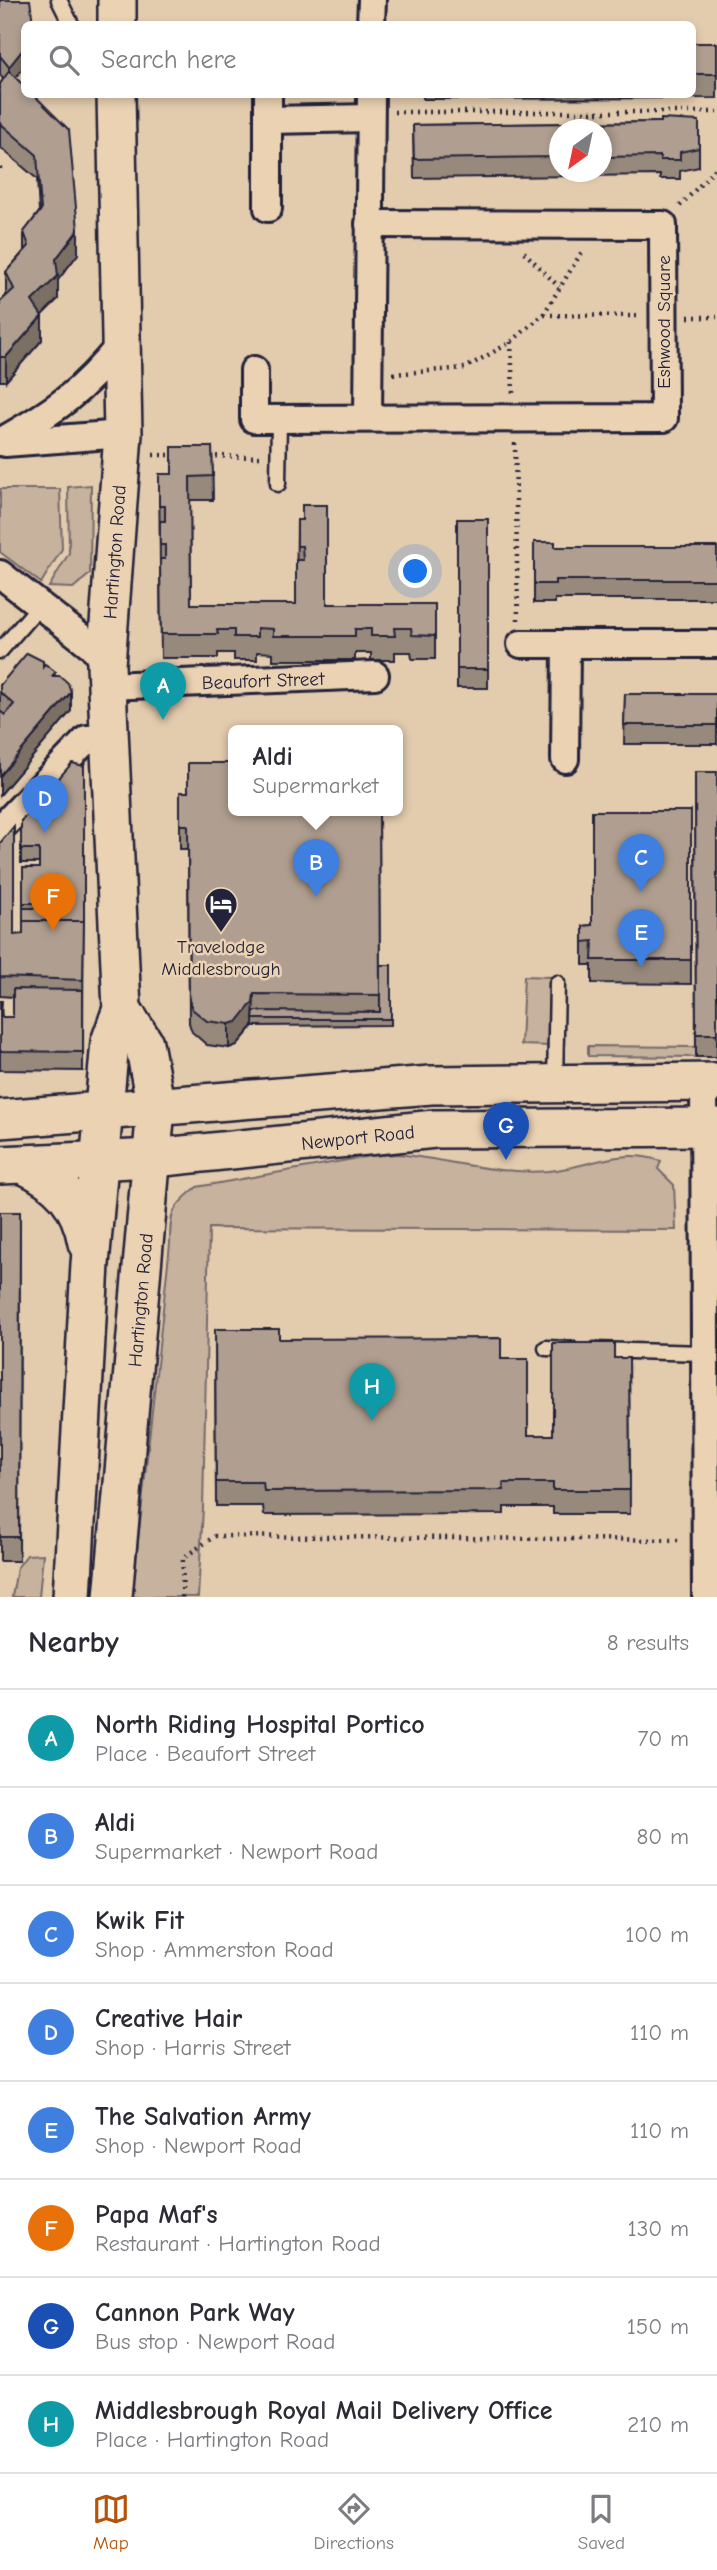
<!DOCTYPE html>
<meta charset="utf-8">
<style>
:root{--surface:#fff;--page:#f7f7f7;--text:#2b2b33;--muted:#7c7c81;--line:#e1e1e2;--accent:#b45309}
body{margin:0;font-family:"Comic Neue",sans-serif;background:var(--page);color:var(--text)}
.compass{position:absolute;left:549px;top:119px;width:63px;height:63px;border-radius:50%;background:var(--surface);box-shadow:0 4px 10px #0003;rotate:213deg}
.you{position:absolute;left:416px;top:572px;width:24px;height:24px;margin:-18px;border:5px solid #fff;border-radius:50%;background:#1a73e8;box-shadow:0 0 0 10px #1a73e833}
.badge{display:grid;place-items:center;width:46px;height:46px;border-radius:50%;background:var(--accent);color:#fff;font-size:23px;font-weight:700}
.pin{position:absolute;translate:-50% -58px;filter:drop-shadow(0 2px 4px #0008)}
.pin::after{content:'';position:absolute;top:37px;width:24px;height:21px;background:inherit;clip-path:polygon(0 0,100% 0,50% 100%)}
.popup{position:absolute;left:228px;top:725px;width:175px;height:91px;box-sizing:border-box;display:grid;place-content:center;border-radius:10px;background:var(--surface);filter:drop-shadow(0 2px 5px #0005);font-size:23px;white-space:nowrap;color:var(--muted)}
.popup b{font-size:26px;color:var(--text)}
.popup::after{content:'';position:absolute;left:50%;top:100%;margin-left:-14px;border:14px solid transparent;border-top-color:var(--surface)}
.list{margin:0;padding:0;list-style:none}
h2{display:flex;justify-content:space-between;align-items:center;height:91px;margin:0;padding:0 28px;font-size:30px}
h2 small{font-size:23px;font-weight:400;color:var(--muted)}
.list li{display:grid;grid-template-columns:46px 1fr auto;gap:21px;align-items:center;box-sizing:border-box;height:98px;padding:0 28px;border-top:2px solid var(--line)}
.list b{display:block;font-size:26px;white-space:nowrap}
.list p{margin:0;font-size:23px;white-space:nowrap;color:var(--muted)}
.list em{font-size:23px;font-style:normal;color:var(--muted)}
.icon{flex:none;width:38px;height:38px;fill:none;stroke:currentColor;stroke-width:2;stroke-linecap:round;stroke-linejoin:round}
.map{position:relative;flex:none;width:717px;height:1597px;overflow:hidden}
.search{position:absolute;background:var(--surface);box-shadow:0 4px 10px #0003;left:21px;right:21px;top:21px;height:77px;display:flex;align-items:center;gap:18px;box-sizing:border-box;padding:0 24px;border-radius:10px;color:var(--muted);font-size:26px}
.sheet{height:875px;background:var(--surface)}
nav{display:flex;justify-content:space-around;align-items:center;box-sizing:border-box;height:98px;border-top:2px solid var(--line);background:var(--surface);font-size:19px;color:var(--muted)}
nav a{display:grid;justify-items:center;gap:4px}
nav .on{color:var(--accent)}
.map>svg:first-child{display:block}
.green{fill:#c7b29d;stroke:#746a6c;stroke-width:2}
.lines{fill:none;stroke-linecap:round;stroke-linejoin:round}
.lane-casing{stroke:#22223b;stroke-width:19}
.street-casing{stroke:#22223b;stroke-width:32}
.secondary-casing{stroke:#22223b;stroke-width:42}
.path{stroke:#22223b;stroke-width:4.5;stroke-dasharray:2 5;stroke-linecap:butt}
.lane{stroke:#ebd2b3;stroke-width:14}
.street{stroke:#ebd2b3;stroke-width:26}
.secondary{stroke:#ebd2b3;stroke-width:37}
.wall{fill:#97897c;stroke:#22223b;stroke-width:2;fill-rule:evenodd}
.shaded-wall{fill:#7b6f65;stroke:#22223b;stroke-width:2}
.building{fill:#b09f90;stroke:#22223b;stroke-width:2}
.labels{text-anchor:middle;stroke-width:5;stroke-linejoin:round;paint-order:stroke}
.street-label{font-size:19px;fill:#22223b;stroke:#ebd2b3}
.poi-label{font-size:19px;fill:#22223b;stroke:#ebd2b3}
</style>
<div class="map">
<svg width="717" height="1597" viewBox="0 0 717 1597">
<rect width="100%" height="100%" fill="#e3cbae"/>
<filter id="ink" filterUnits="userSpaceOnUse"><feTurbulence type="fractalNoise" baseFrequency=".0143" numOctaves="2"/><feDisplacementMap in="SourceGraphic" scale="14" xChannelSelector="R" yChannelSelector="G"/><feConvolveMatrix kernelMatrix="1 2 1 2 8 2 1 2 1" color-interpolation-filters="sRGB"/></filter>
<g filter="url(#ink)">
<g class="green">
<path d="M91,485L90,574L73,588L49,587L69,553L68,487Z"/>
<path d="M0,489H60L62,549L41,583L0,552Z"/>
<path d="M524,976L552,977L549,1046L521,1045Z"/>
<path d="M588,1046L696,1047V1057L588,1056Z"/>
<path d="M398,1154C449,1160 498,1175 549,1171C591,1167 618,1147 661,1161L658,1169L674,1185L676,1230L209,1228L203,1508L198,1597H132L170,1244C170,1212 172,1207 197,1187L370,1156Z"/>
<path d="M43,1554L39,1597H12L17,1568L27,1555Z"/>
</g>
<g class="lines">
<defs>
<g id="lane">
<path d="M59,0L71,24"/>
<path d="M278,484L279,419"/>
<path d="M0,651L40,605"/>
<path d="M555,1082L557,983"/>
<path d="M546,1348L571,1349"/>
<path d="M594,1350L705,1353"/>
</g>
<g id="street">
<path d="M371,24L372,0"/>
<path d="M268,94V208"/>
<path d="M268,120L370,118"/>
<path d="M254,370V419L664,418L663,225L369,224"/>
<path d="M368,418L371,94"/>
<path d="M0,442C55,411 81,393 121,344"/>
<path d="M5,443L123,434"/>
<path d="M0,574L92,646L106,665"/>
<path d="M521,644H717"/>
<path d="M108,686L375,675"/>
<path d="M565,759L566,645"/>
<path d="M0,829L87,739L108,738"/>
<path d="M704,1082L706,1597"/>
</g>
<g id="secondary">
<path d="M117,24V0"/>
<path d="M0,1119L431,1085L717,1082"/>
<path d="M0,1165L154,1158L435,1129L717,1127"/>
<path d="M25,1165C60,1182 80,1203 87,1243"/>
<path d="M72,1597L90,1264L110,1042L122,1009L106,665L123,434L116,94"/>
<path d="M113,1597L156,1108L144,1043L122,1009"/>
</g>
</defs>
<use href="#lane" class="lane-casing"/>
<use href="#street" class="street-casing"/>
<use href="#secondary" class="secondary-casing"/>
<g class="path">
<path d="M394,112H717"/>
<path d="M0,167V173"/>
<path d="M680,206L717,167"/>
<path d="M524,252L559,287"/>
<path d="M544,315L637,316"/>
<path d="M688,317H717"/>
<path d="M511,342L513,393"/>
<path d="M393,374L465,368L511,342L543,315L583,250"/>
<path d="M515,443L518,620"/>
<path d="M153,455H176"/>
<path d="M209,456L260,457"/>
<path d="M182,1597L183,1558L215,1536L683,1540"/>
</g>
<use href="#lane" class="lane"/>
<use href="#street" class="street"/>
<use href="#secondary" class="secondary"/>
</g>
<g class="wall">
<path d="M0,0L24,24V67L16,77L78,254L58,280V299L41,315L42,340L6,381H0V302L6,296V272L24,251V232L39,212L37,179L0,147V84L3,79L0,75Z"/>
<path d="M692,43H717V98L423,99V94H692Z"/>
<path d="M699,121V167L680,171V179H660V175L414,178L413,125L661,122ZM559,130H601V172H559Z"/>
<path d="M212,447L213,500H190L191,604H296L297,520L327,604H435V659H412L411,652H395V660H371V653H355V660H273V653L257,652V660H234V653H218V658H161L159,474H172Z"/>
<rect x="457" y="519" width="31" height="169"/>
<path d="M534,542L555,547H717V599H555V603H534Z"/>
<path d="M43,667L56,676L71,711L0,795V685Z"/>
<path d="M625,694H717V744H624Z"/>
<path d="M84,766L83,1071L0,1070V1001L2,1017H13V997L0,996V843L14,935L23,934V868H39V863H21V821Z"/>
<path d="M695,772H717V1057H696Z"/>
<path d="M379,811L380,1012L391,965V1025L253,1026L237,1045L229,1048L207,1045L192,1032L189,1023L188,849H180V816Z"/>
<path d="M691,811V984L592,983V965H583V926L592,925Z"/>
<path d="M0,1212H20L19,1561H0Z"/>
<path d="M215,1329L279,1339L501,1359L528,1435H553L614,1358H629L630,1514H553V1507H504V1514L264,1515L263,1506H216Z"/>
</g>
<g class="shaded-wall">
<path d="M24,48V67L9,86V67Z"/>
<path d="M78,230V254L58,280V299L32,325V301L56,259Z"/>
<path d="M42,316V340L6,381V357Z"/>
<path d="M71,692V711L0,795V776Z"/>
<path d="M254,994L253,1026L237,1045L229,1048V1024Z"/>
</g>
<g class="building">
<path d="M0,0H30L33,24H24V48L9,67L0,56Z"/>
<rect x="692" y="43" width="25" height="31"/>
<path d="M9,71L24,86V94H33L69,130L78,230L56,259L58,276L32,301L42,316L6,357H0V302L14,289L6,272L29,246L24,232L41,210L37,155L0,123V84Z"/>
<path d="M661,119L699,121V148L680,152V160H660V156L601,157V130H559V157L414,159L413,125L661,122Z"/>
<path d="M172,447H212L213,476L190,477L191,604H296V560H303L302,546H297V520H302V505H327V604H435V636L412,635L411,628H394L395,636H371V629H355V636H273V629L257,628V637H234V630H217L218,634H161L160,559H165V545H160V521H165V506H159V474H172Z"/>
<rect x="457" y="519" width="31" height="150"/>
<path d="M534,542H555V547H717V580H555V584H534Z"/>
<path d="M27,653L43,661V667L45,664L56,672L52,676H60L68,683L71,692L0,776V711L5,715L14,704L0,692V685Z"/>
<path d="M625,694H717V725H624Z"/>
<path d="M72,763L84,766V927V921H23V927V908H40V903H23V868H39V849H21V821Z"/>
<path d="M188,763H234V811H379L380,995L254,994L253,1002L237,1022L229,1024L207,1021L192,1009L189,999L188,825H180V792H188Z"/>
<path d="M695,772H717V1034H696Z"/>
<path d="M592,811H691V960H592L593,941L583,942V926L592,925Z"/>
<path d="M14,826V935L23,934V921H84L83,980L0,977V843Z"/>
<path d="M380,965H391V1019H253L254,1011L380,1012Z"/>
<path d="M13,989L83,990V1052L0,1051V1001H2L1,1017H13Z"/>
<path d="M0,1212H20L19,1537H0Z"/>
<path d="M215,1329H279V1339L501,1338V1359H528V1435H553V1343H614V1358H629L630,1490H553V1483H503L504,1490L264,1491L263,1482H216Z"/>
</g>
</g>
<defs>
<symbol id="hotel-pin" viewBox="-11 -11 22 30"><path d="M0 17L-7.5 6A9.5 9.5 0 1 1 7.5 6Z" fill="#22223b" stroke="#ebd2b3"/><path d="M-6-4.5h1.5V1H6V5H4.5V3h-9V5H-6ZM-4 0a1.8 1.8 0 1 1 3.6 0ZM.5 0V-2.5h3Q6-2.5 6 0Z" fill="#fff"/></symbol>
</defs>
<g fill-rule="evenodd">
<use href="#hotel-pin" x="202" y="885" width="38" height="52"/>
</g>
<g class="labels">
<g class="street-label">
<text transform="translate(663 322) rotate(-90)" y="7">Eshwood Square</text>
<text transform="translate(114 552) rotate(-86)" y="7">Hartington Road</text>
<text transform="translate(263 680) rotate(-2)" y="7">Beaufort Street</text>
<text transform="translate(358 1137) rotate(-6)" y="7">Newport Road</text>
<text transform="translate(140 1300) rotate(-85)" y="7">Hartington Road</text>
</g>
<g class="poi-label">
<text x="221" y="953">Travelodge<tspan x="221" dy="22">Middlesbrough</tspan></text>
</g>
</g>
</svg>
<svg class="compass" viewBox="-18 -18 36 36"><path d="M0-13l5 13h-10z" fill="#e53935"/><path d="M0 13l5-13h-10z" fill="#7c7c81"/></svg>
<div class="you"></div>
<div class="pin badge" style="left:163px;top:720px;background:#0f9aa8">A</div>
<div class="pin badge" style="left:316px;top:897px;background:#3f7fe0">B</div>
<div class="popup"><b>Aldi</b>Supermarket</div>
<div class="pin badge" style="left:641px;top:892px;background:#3f7fe0">C</div>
<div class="pin badge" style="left:45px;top:833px;background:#3f7fe0">D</div>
<div class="pin badge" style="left:641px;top:967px;background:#3f7fe0">E</div>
<div class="pin badge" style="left:53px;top:931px;background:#e8710a">F</div>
<div class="pin badge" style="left:506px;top:1160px;background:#1a4fb4">G</div>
<div class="pin badge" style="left:372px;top:1421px;background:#0f9aa8">H</div>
<div class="search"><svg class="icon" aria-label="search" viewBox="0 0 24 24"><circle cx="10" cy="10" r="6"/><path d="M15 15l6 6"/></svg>Search here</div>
</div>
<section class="sheet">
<h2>Nearby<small>8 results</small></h2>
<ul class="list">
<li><span class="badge" style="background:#0f9aa8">A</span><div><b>North Riding Hospital Portico</b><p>Place · Beaufort Street</p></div><em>70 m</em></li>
<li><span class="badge" style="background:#3f7fe0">B</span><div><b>Aldi</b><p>Supermarket · Newport Road</p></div><em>80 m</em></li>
<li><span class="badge" style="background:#3f7fe0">C</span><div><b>Kwik Fit</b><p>Shop · Ammerston Road</p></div><em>100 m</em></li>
<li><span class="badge" style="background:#3f7fe0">D</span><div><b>Creative Hair</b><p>Shop · Harris Street</p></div><em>110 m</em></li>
<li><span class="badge" style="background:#3f7fe0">E</span><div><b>The Salvation Army</b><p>Shop · Newport Road</p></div><em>110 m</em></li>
<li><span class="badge" style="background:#e8710a">F</span><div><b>Papa Maf's</b><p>Restaurant · Hartington Road</p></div><em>130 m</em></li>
<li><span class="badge" style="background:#1a4fb4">G</span><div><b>Cannon Park Way</b><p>Bus stop · Newport Road</p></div><em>150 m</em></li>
<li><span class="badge" style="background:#0f9aa8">H</span><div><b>Middlesbrough Royal Mail Delivery Office</b><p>Place · Hartington Road</p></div><em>210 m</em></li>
</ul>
</section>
<nav>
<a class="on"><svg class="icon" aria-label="map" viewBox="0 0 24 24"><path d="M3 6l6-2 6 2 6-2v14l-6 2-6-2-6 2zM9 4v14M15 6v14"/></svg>Map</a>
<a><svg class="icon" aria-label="directions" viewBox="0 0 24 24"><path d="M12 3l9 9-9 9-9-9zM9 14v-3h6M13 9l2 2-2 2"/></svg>Directions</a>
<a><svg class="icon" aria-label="saved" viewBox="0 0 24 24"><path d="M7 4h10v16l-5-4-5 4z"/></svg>Saved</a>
</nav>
